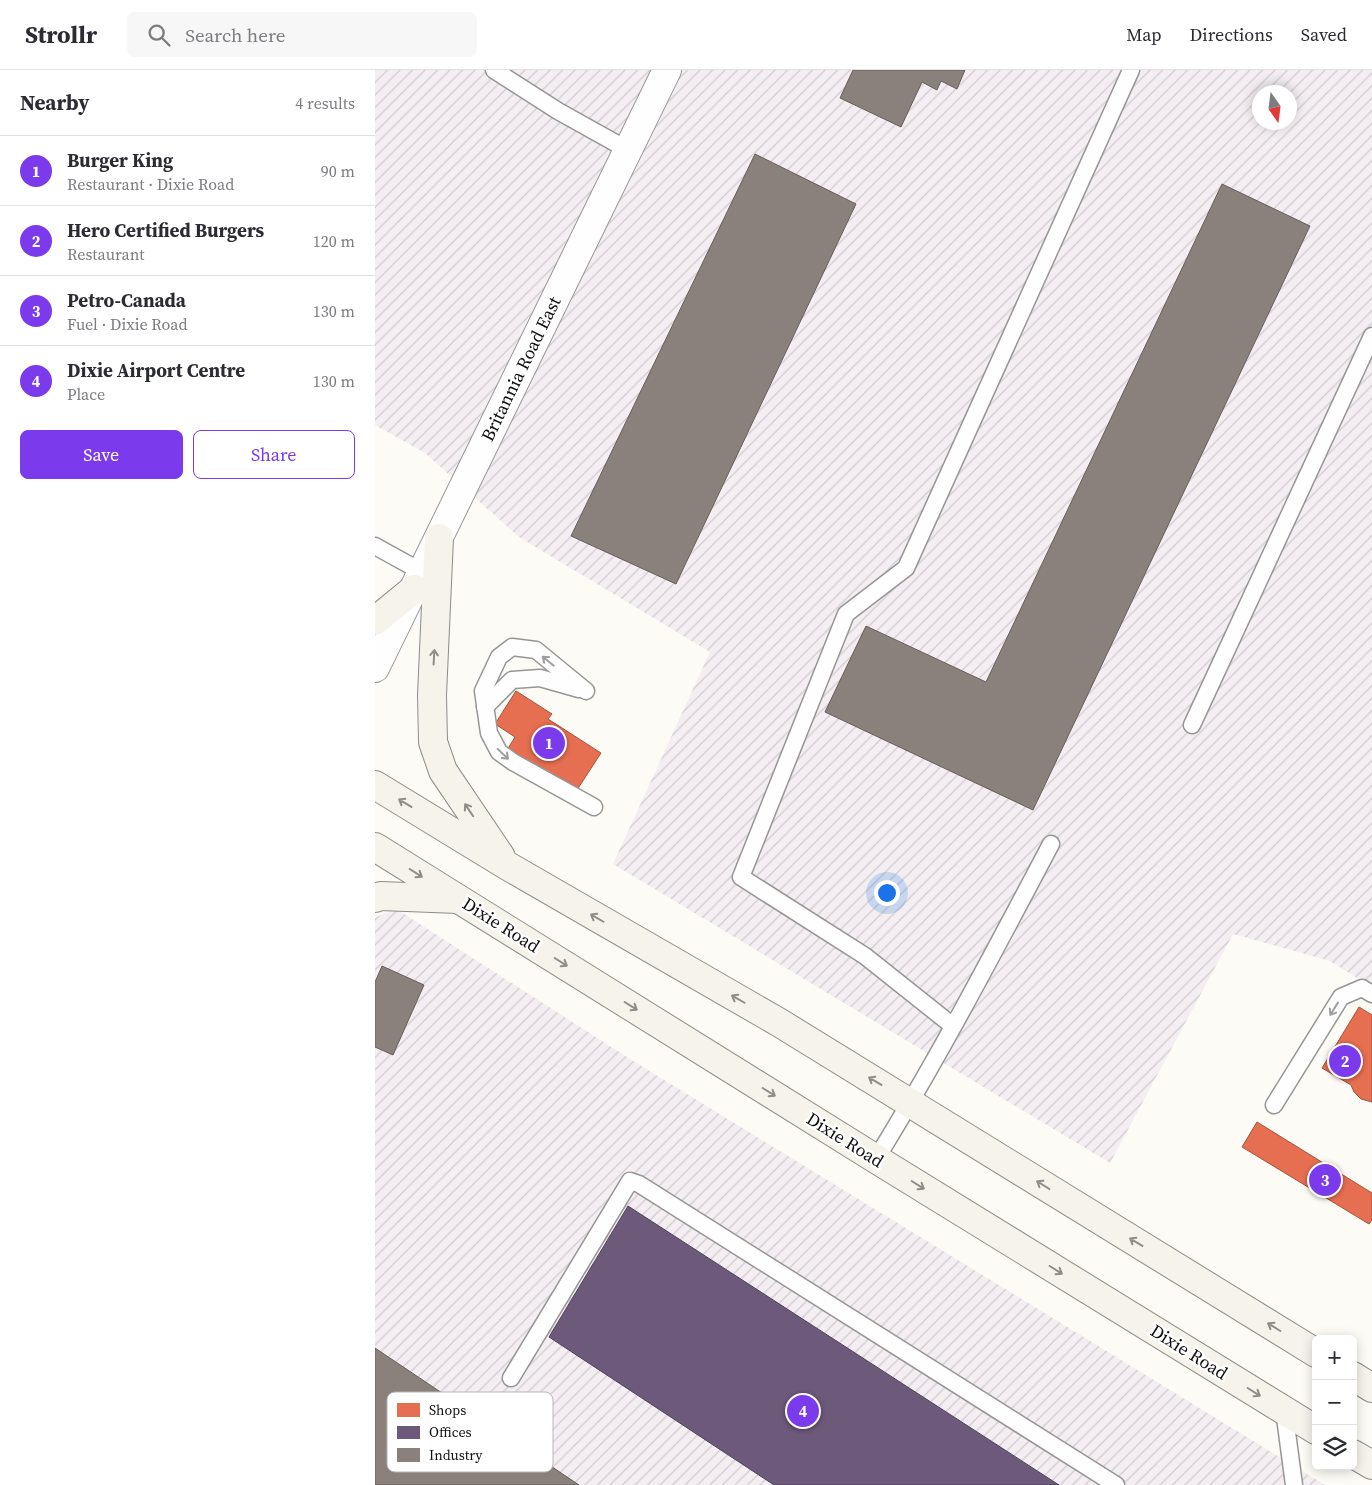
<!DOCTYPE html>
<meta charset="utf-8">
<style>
:root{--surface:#fff;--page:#f7f7f7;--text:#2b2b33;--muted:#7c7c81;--line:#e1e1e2;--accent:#7c3aed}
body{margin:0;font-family:"Source Serif 4",serif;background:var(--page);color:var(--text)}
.controls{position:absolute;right:15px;bottom:15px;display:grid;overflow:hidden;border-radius:8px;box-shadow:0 2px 12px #0003}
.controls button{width:45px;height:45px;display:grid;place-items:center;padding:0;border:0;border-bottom:1px solid var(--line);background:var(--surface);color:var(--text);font:25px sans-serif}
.compass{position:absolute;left:877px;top:15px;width:45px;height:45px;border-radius:50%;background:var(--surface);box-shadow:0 2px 12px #0003;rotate:166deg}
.you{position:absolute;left:511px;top:822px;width:18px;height:18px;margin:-12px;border:4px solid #fff;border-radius:50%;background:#1a73e8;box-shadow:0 0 0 8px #1a73e833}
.badge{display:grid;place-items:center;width:32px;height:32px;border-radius:50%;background:var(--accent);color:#fff;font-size:16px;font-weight:700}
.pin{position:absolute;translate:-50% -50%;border:2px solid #fff;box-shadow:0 1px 5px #0006}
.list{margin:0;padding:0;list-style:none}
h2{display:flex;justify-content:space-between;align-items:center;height:65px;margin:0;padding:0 20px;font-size:21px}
h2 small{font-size:16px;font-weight:400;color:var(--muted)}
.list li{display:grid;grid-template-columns:32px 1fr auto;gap:15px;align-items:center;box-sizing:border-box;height:70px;padding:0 20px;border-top:1px solid var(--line)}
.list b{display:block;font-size:19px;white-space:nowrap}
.list p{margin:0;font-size:16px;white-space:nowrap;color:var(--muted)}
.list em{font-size:16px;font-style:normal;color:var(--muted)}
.actions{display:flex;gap:10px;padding:15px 20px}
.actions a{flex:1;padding:11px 0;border:1px solid var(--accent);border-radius:8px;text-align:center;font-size:18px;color:var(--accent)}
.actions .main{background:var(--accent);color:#fff}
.icon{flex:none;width:28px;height:28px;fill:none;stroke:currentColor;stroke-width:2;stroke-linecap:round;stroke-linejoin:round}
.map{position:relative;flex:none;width:997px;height:1415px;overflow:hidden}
header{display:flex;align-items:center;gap:30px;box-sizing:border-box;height:70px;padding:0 25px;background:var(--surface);border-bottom:1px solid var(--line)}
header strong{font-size:24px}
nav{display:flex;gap:28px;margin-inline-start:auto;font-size:18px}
.search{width:350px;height:45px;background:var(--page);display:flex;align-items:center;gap:12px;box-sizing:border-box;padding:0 18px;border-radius:8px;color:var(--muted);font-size:19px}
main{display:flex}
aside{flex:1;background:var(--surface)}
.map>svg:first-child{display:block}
.industrial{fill:url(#industrial-furrows);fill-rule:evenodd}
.shops{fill:#e76f51;stroke:#a6523e}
.offices{fill:#6d597a;stroke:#51435a}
.industry{fill:#8a817c;stroke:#655f5c}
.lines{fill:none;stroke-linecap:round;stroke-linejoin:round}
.service-casing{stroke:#969694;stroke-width:19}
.tertiary-casing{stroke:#969694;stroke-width:30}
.secondary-casing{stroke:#8d8c8a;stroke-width:30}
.service{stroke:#fffefe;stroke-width:16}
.tertiary{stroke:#fffefe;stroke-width:28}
.secondary{stroke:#f6f3eb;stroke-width:28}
.oneway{stroke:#8e8d88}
.oneway2{stroke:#9f9f9f}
.labels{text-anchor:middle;stroke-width:5;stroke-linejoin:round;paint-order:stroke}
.street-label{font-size:18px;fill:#101010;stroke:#fff}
.key{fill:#fff;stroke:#b7b7b7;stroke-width:1}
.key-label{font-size:14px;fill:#101010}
</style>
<header>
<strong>Strollr</strong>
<div class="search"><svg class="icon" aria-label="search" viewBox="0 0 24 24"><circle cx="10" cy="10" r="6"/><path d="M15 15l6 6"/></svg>Search here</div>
<nav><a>Map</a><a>Directions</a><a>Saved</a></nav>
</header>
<main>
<aside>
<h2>Nearby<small>4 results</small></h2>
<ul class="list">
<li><span class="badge">1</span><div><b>Burger King</b><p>Restaurant · Dixie Road</p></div><em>90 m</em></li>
<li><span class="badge">2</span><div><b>Hero Certified Burgers</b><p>Restaurant</p></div><em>120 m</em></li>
<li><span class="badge">3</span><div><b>Petro-Canada</b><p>Fuel · Dixie Road</p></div><em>130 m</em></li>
<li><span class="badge">4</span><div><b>Dixie Airport Centre</b><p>Place</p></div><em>130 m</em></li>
</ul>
<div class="actions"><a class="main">Save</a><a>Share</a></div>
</aside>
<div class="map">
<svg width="997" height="1415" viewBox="0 0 997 1415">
<defs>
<pattern id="industrial-furrows" width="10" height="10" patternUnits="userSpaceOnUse" patternTransform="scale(1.25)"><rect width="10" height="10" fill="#f4eef2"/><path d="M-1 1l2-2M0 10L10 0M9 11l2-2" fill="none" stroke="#d0cbce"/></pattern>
</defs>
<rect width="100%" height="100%" fill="#fcfbf6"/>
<g class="industrial">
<path d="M0,0H997V917L955,891L858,864L735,1093L238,794L335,582L144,467L50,383L0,355ZM884,22H914V52H884Z"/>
<path d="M20,838L255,989L950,1415H0V848Z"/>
</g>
<g class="shops">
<path d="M141,621L177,644L173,649L226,683L200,723L132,680L140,667L120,654Z"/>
<path d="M984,937L997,945V1032L986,1029L979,1022L976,1015L947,998Z"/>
<path d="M882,1052L997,1123V1150L994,1154L867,1077Z"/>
</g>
<path class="offices" d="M253,1136L684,1415H399L174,1267Z"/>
<g class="industry">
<path d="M478,0H590L582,19L566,11L562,20L547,12L526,57L465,28Z"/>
<path d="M380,84L481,134L301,514L196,466Z"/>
<path d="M847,114L935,156L658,740L450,642L491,556L611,612Z"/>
<path d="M7,896L49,915L18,985L0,977V912Z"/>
<path d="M0,1278L204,1415H0Z"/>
</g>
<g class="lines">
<defs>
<g id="service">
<path d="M119,0L183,41L253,80"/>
<path d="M0,476L47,502"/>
<path d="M211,621L161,580L137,577L124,587L108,621L114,663L124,682L138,692L219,737"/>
<path d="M110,637L137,610L165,608L204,619"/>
<path d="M817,655L997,266"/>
<path d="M578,956L490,886L366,807L471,544L531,498L756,0"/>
<path d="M899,1035L966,927L987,918L997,924"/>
<path d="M501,1089C564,987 620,880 676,774"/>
<path d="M136,1308L255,1111L264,1114L741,1415"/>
<path d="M909,1340L919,1415"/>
</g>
<path id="tertiary" d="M0,598L292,0"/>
<g id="secondary">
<path d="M64,468L57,625L58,672L68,701L126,787"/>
<path d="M0,551L39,519"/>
<path d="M0,715L131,795L405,953L941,1283"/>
<path d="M0,777L501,1089L941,1360"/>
<path d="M0,828L6,826L83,829"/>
<path d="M978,1306L997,1318"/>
<path d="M978,1384L997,1395"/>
</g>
</defs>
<use href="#service" class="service-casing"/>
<use href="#tertiary" class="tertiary-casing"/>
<use href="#secondary" class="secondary-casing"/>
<use href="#service" class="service"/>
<use href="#tertiary" class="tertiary"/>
<use href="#secondary" class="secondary"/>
</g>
<defs><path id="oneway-shaft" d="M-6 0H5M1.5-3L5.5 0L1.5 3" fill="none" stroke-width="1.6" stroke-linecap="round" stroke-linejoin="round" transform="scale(1.25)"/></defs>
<g class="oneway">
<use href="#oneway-shaft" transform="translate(59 587) rotate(-87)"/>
<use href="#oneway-shaft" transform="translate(30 733) rotate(-149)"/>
<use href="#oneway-shaft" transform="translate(94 740) rotate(-124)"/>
<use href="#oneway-shaft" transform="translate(41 803) rotate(32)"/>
<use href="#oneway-shaft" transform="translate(222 848) rotate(-150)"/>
<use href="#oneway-shaft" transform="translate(186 892) rotate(32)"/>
<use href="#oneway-shaft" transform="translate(363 929) rotate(-150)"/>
<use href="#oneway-shaft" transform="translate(256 936) rotate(32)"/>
<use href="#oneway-shaft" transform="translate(500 1011) rotate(-149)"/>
<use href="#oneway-shaft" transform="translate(394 1022) rotate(32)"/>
<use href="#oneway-shaft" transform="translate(543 1115) rotate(32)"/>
<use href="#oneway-shaft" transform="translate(668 1115) rotate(-148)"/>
<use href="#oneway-shaft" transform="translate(761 1172) rotate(-149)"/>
<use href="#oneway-shaft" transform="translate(681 1200) rotate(32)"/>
<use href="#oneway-shaft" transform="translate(899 1257) rotate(-148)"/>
<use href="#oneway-shaft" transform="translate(879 1322) rotate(32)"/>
</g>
<g class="oneway2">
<use href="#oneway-shaft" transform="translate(173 591) rotate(-141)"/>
<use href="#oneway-shaft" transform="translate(128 684) rotate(43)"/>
<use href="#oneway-shaft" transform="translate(959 939) rotate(122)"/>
</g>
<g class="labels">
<g class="street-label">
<text transform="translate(146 299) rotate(-64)" y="6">Britannia Road East</text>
<text transform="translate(126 855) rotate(32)" y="6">Dixie Road</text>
<text transform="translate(470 1070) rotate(32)" y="6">Dixie Road</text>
<text transform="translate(814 1282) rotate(32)" y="6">Dixie Road</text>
</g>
</g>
<rect x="12" y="1322" width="166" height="80" rx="8" class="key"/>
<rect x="22" y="1333" width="23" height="14" fill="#e76f51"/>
<rect x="22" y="1356" width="23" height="13" fill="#6d597a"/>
<rect x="22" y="1378" width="23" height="14" fill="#8a817c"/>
<g class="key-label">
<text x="54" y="1345">Shops</text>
<text x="54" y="1367">Offices</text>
<text x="54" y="1390">Industry</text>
</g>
</svg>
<div class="controls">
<button>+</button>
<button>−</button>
<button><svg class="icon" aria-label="layers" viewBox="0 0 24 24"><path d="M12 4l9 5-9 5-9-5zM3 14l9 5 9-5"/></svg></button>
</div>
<svg class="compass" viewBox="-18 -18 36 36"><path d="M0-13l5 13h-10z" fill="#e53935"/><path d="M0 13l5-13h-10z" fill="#7c7c81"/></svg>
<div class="you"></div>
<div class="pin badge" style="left:174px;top:673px">1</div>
<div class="pin badge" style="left:970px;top:991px">2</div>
<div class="pin badge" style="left:950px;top:1110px">3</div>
<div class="pin badge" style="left:428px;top:1341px">4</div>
</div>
</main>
